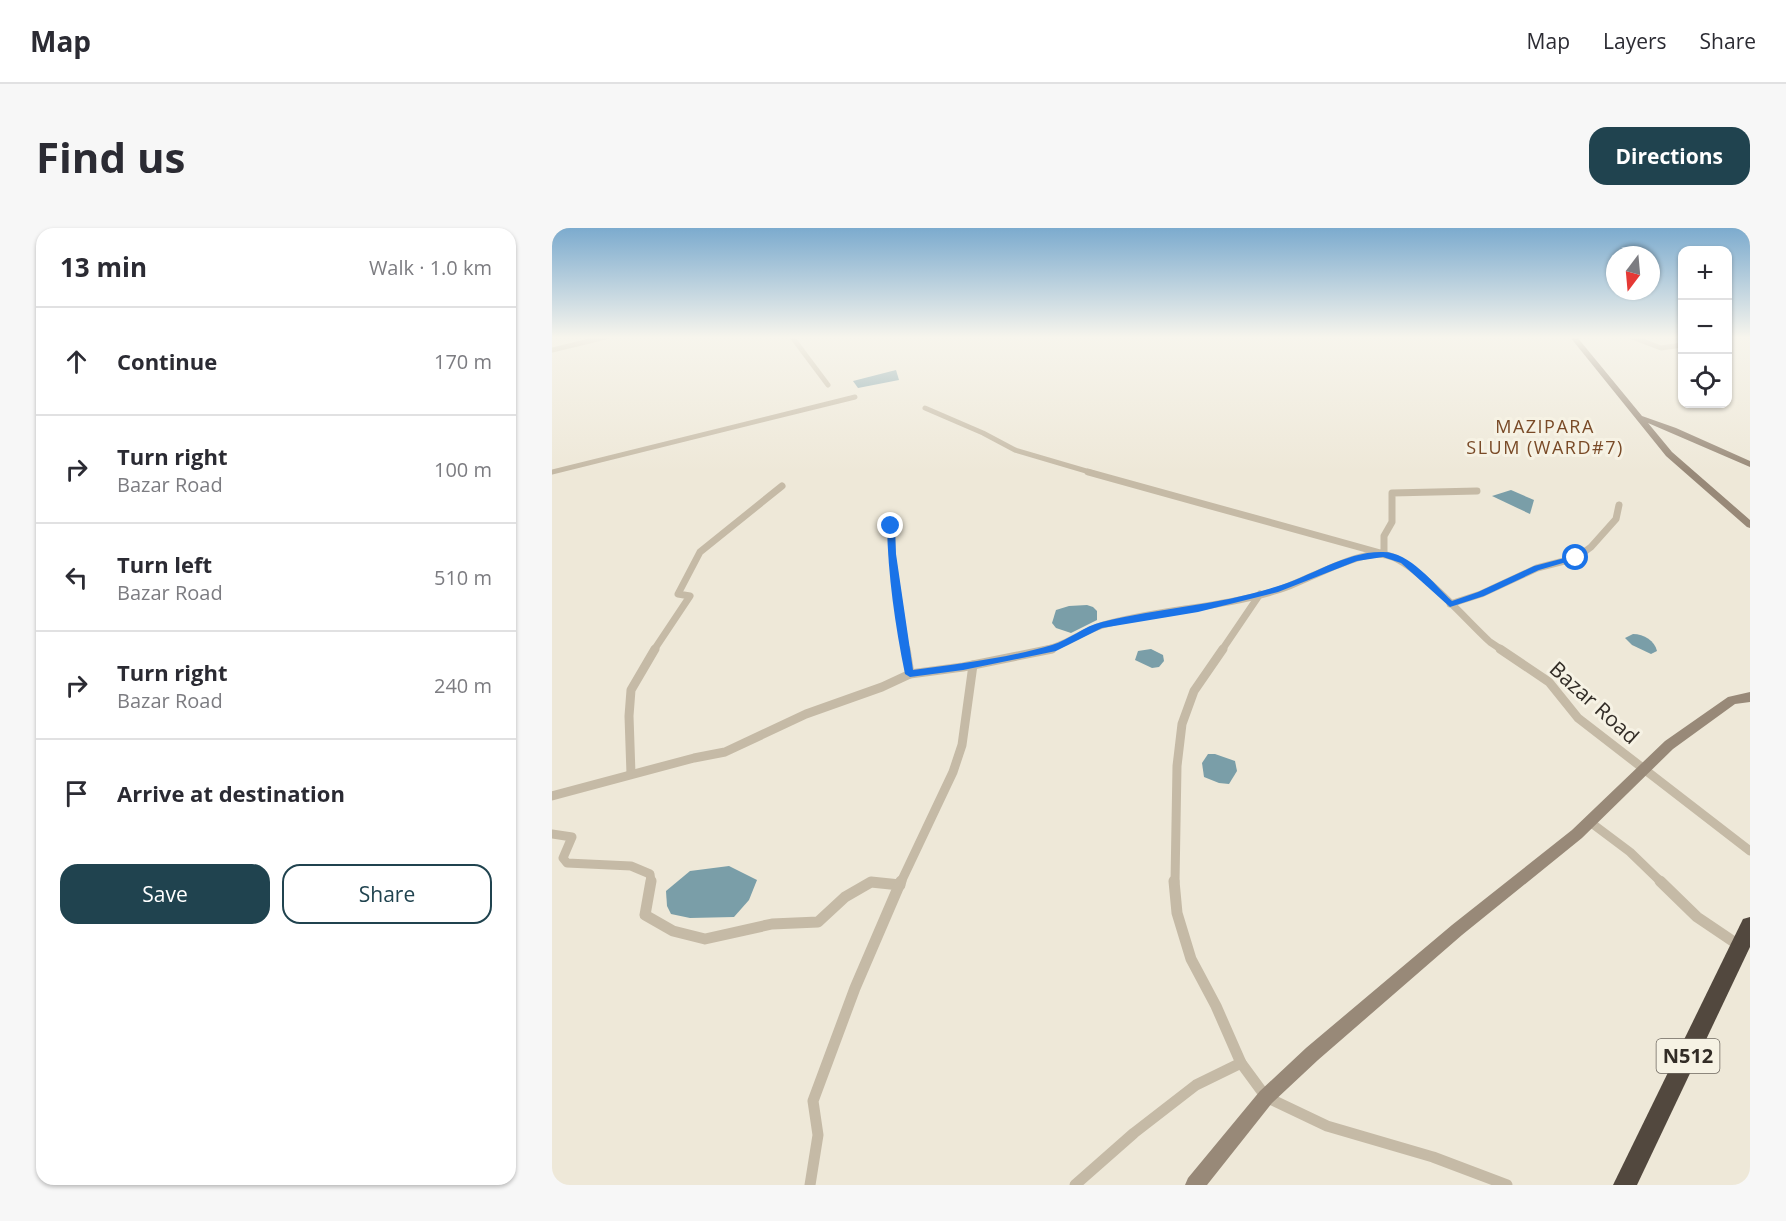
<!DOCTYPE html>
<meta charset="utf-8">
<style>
:root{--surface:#fff;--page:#f7f7f7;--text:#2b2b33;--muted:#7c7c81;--line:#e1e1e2;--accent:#20434f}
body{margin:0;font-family:"Open Sans",sans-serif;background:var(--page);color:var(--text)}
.controls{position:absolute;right:18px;top:18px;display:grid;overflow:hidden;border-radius:12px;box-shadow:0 2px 4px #0004}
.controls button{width:54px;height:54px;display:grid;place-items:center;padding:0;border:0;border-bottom:2px solid var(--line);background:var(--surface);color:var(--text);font:30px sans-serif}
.compass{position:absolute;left:1054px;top:18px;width:54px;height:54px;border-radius:50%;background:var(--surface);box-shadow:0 2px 4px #0004;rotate:196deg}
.stop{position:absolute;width:18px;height:18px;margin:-14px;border:4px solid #1a73e8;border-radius:50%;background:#fff}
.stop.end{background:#1a73e8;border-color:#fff;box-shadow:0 2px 6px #0008}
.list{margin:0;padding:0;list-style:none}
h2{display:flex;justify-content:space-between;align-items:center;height:78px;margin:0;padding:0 24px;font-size:26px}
h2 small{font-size:20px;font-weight:400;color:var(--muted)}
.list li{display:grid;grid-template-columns:39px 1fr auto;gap:18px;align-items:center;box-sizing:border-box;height:108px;padding:0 24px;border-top:2px solid var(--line)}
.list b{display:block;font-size:22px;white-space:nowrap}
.list p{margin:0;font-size:20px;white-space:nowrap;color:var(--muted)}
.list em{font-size:20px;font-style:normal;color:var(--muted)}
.actions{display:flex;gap:12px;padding:18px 24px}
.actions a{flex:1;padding:14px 0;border:2px solid var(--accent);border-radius:18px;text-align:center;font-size:21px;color:var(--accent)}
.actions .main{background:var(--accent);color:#fff}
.icon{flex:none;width:33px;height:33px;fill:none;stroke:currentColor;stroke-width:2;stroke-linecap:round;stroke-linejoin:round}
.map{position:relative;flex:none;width:1198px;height:957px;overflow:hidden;border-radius:18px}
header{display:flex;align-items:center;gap:36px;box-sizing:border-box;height:84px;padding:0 30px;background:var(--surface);border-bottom:2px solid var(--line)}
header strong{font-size:28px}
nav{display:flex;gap:33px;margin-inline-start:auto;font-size:21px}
.intro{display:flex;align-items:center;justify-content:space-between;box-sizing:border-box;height:144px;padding:0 36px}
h1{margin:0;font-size:42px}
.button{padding:15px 27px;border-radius:18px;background:var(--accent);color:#fff;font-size:21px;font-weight:700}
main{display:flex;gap:36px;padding:0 36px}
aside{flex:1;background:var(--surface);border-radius:18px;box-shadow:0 2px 4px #0004}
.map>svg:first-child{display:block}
.water{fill:#7a9ea8}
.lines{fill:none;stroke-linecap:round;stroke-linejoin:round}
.street-far3{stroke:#c5baa6;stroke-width:5}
.street-far2{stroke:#c5baa6;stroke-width:7}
.street-far1{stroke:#c5baa6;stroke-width:9}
.street{stroke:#c5baa6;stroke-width:11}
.secondary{fill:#988978;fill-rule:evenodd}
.highway{fill:#52483e;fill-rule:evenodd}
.route{fill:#1a73e8}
.labels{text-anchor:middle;stroke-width:6;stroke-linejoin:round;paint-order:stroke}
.far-neighbourhood-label{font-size:18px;letter-spacing:1.5px;fill:#794a27;stroke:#f6f2e4}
.shield{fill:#f6f2e4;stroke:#6d675f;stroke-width:1.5}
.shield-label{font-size:20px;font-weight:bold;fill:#322c26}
.street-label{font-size:21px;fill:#322c26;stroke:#f6f2e4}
</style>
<header>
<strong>Map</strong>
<nav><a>Map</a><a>Layers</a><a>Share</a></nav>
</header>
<div class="intro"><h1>Find us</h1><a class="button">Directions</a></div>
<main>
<aside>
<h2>13 min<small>Walk · 1.0 km</small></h2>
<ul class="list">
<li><svg class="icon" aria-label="ahead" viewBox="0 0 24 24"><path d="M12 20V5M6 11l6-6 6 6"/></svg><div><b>Continue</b></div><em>170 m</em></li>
<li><svg class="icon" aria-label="right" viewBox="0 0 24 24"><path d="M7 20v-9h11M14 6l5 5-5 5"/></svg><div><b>Turn right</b><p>Bazar Road</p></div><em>100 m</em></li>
<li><svg class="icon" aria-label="left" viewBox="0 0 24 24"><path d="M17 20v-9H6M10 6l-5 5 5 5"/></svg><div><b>Turn left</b><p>Bazar Road</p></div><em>510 m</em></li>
<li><svg class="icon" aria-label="right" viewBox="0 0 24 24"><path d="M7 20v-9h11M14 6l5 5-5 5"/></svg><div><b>Turn right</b><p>Bazar Road</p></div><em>240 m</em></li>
<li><svg class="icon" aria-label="arrive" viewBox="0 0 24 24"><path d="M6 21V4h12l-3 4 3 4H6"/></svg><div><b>Arrive at destination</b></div></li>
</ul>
<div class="actions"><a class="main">Save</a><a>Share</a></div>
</aside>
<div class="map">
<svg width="1198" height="957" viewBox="0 0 1198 957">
<rect width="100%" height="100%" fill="#eee8d8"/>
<g class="water">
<path d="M344,142L347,152L306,160L301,153Z"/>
<path d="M959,262L982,272L978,286L940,268Z"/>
<path d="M535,377L541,379L545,383V392L519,405L504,400L500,395L504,382L517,378Z"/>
<path d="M1081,406C1092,406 1103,413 1105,423L1099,426L1080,417L1073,410Z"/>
<path d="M599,421L611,427L612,433L607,439L600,440L583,432L586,423Z"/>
<path d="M656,526H663L683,533L685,543L677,556L667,555L652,549L650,535Z"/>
<path d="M177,638L205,652L197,672L182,689L138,690L119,686L115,678L114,663L138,643Z"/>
</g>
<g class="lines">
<g class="street-far3">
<path d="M240,109L276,157"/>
<path d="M1080,109L1109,120L1130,117"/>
<path d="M0,122L54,109"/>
<path d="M373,180L431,205L463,222L541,245"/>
<path d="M0,244L303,169"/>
</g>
<g class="street-far2">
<path d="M536,244L832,326V308L840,294V265L925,263"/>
<path d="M339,298L340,326L354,422"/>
<path d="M898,376L929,366L985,340L1024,330L1039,319L1064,291L1067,277"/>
<path d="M102,422L138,368L126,366L148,324L230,258"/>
<path d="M492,422C514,418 530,403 551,397C608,381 669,380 726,362C753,354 807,321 834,327C862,332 915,393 938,414L950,422"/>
<path d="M670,422L708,366"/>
</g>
<g class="street-far1">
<path d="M354,421L358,446L411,439L500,421"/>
<path d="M948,421L997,454L1026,490L1198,623"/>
<path d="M79,546L77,488L79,462L103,421"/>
<path d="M0,568L142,530L173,524L254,486L330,459L358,446"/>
<path d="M1038,594L1078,624L1109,654"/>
<path d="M0,606L20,609L11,630L15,635L79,638L98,646L99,654"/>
<path d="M319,654H321"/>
<path d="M349,654L401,544L410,517L421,437"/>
<path d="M623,654L625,538L630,496L642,463L671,421"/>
</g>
<g class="street">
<path d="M99,653L93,687L121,703L153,711L220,696L266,694L293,669L319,654L348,657"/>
<path d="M622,653L625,685L639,731L664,778L689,835L714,869L775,898L881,929L955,957"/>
<path d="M1108,653L1145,689L1188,718"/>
<path d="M258,957L266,907L261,873L303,760L349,653"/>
<path d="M523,957L582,905L644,857L689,835"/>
</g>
<g class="secondary">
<path d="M1018,109H1025L1090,188L1124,200L1198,233V239L1096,195L1120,224L1198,292V300L1195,299L1114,228Z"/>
<path d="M1198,464V474L1183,476L1121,521L1030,610L910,707L766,832L720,875L655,957H633L636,950L708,863L754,820L900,697L1020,602L1113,513L1176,469Z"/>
</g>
<path class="highway" d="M1198,689V719L1085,957H1061L1191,691Z"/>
</g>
<linearGradient id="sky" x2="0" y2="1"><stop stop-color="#7cabce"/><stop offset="0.45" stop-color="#f7f5ed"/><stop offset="1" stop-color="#f7f5ed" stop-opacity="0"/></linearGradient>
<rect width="1198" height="243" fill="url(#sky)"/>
<path class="route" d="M339,295L343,298L344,326L361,442C407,436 456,430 500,417C517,412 532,398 550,394C607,380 667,377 723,359C758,349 794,323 831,324C858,324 882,356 900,373L926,364L982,338L1024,327L1028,330L987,342L932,368L898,379L849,335L831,329L805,333L726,364L646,384L550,400L504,423L411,442L358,449L353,446C343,397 336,347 335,298Z"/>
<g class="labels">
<g class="far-neighbourhood-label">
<text x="993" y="205">MAZIPARA<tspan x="993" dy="21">SLUM (WARD#7)</tspan></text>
</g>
<rect class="shield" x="1104.5" y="811" width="63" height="34" rx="4.5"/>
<g class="shield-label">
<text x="1136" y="835">N512</text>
</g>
<g class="street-label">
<text transform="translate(1042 475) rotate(42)" y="7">Bazar Road</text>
</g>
</g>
</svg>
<div class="controls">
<button>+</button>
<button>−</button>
<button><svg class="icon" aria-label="locate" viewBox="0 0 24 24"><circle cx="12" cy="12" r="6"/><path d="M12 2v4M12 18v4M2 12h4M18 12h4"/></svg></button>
</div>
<svg class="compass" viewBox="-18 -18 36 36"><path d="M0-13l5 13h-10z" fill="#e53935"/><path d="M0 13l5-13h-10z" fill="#7c7c81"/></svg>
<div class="stop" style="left:1024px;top:330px"></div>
<div class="stop end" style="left:339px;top:298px"></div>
</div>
</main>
